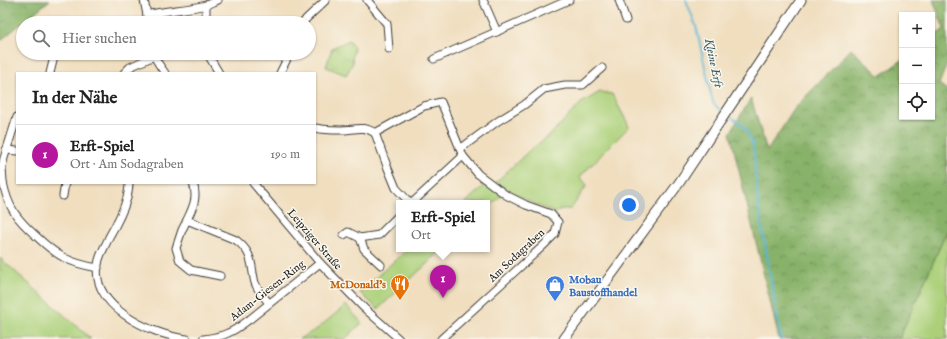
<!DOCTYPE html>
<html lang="de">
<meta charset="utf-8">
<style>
:root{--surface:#fff;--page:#f6f6f6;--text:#222;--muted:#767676;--line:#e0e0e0;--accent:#b5179e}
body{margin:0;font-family:"IM FELL English",serif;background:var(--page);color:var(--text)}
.controls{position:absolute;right:12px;top:12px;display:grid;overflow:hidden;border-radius:0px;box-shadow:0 1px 3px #0004}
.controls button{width:36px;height:36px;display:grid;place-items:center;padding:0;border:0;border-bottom:1px solid var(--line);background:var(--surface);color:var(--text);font:20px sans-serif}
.you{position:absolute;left:629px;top:205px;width:14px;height:14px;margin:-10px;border:3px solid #fff;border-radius:50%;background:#1a73e8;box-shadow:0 0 0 6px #1a73e833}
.badge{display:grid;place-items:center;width:26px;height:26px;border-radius:50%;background:var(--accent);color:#fff;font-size:13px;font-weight:700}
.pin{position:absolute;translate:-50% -33px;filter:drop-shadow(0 1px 2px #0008)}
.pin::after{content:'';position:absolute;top:21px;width:14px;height:12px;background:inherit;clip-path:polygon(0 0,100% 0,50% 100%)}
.popup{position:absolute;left:396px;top:200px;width:94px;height:52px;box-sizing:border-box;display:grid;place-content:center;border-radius:0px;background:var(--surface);filter:drop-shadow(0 1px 3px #0005);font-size:13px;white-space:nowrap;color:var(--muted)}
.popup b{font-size:15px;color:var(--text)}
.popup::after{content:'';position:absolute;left:50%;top:100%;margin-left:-8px;border:8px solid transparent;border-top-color:var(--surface)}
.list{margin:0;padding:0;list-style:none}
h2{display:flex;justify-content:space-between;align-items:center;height:52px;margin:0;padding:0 16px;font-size:17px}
h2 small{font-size:13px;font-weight:400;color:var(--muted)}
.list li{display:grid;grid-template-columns:26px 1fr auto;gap:12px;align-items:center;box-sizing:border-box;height:60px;padding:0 16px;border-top:1px solid var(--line)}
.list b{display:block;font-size:15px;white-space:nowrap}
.list p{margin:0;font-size:13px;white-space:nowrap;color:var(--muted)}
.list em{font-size:13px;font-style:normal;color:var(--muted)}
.icon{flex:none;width:22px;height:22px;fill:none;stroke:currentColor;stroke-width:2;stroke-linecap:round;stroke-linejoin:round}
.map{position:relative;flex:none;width:947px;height:339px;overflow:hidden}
.search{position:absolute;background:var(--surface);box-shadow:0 1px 3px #0004;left:16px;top:16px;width:300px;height:44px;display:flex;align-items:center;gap:10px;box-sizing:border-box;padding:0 14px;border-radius:22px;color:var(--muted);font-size:15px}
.panel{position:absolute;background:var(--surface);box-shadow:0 1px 3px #0004;left:16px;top:72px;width:300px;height:112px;border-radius:0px}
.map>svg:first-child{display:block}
.grass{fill:#abd079;stroke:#64764a}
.forest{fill:url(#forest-crowns);stroke:#526742}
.park{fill:url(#park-crowns);stroke:#64764a}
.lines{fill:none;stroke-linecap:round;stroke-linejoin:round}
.stream{stroke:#57b5d6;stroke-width:2}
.minor-casing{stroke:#3c3934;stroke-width:9}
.secondary-casing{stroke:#3c3934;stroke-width:11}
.minor{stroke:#fff;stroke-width:7}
.secondary{stroke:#fff;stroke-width:9}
.labels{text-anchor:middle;stroke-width:3;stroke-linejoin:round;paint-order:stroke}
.street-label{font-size:11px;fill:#1c1c1c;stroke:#fbf7ec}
.shop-label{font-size:11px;font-weight:bold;fill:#366cbe;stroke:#fbf7ec;text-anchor:start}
.food-label{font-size:11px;font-weight:bold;fill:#c56008;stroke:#fbf7ec;text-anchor:end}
.water-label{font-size:12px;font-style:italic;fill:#345966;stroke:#fbf7ec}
</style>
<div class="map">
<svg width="947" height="339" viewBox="0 0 947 339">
<defs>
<pattern id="forest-crowns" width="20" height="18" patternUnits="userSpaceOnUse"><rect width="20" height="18" fill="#88b269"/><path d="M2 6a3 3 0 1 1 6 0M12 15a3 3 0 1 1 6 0" fill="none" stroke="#6e9056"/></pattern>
<pattern id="park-crowns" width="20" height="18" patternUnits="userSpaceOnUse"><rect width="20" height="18" fill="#abd079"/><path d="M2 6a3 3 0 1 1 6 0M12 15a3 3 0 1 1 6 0" fill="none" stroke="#93b268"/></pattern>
</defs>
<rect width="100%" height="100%" fill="#fbf7ec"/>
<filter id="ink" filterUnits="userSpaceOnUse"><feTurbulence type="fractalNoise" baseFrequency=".025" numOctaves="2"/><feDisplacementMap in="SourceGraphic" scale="8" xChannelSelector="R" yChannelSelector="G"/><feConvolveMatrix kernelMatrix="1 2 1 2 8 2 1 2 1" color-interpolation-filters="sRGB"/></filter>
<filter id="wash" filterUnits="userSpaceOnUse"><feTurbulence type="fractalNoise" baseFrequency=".012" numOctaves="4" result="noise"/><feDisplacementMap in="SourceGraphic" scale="16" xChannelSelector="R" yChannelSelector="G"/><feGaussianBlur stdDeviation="0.9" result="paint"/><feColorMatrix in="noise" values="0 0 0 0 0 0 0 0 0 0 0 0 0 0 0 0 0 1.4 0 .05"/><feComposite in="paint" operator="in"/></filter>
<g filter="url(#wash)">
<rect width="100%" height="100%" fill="#f0debf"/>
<g class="grass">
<path d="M600,92L612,94L627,122L629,127L603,153L580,177L587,185L571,209H561L556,213C535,205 515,195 496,182L531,149L549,136L581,103Z"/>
<path d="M486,184L502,195L487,209V203H465Z"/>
<path d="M947,231V339H899Z"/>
<path d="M408,249H412L414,251L416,249H443L378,309L359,292Z"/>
<path d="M0,258L91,339H0Z"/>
<path d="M346,305L362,323L346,338L345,339H299L317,329Z"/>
</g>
<g class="forest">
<path d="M0,0H50L0,41Z"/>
<path d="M933,0H947V64L939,84L947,90V231L899,339H779L730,133L751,98L767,151L795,108L851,49L880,76L902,60V117H932V38L944,29Z"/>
</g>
<path class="park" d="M349,40L354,47L352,58L353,63L346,75L326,67L332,48Z"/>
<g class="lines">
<g class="stream">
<path d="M686,0L696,26L713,103L722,112"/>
<path d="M728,115L736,120L745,128L753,144L758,202L781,339"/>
</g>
</g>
</g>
<g filter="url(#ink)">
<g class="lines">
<defs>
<g id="minor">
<path d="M144,0L147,15V23"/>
<path d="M367,0L387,24L389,49"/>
<path d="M483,0L497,32"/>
<path d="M619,0L626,20"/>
<path d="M206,5L218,0"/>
<path d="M147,15C166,10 186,10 206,5V23"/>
<path d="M303,23L306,19L326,0"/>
<path d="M152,53L160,66L165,73"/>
<path d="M207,53L219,73"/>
<path d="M434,59L569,0"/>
<path d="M50,73L55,53"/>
<path d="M124,73L130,67L154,56"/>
<path d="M280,73L290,53"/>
<path d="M315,128C324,130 332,130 341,130C354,130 363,125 375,133"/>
<path d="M375,133L424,106L441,102L463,156L478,174L506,195L526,205L551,214L558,222L555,234L543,246L441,339"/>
<path d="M375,133L387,166L396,188L410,203"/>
<path d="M460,149L498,121L524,105L544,89L565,85H583L602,68"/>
<path d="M6,150L17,151"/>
<path d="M0,182H3L2,167L4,158L17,117"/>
<path d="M3,182C8,208 17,219 36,236C57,256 69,263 98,268"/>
<path d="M129,183C129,188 128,193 127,198C123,212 116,225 109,237C106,245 101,252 99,260C86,305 151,335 187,339"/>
<path d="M193,183C198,198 193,207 187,220L236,240C249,250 251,258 253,273C254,277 254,282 256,285C259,292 265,298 269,303"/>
<path d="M253,183L320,263L364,308L399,339"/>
<path d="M63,196L65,183"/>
<path d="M412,203L463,156"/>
<path d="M187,220L182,230L176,248L180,261L191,270L220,276"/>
<path d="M344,235L348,232L360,238L379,235L399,215"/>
<path d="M360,238L364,249L381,265"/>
<path d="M203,339C211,338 220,337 228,333C236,330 243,324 250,319L320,263"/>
</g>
<path id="secondary" d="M564,339L679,183L801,0"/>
</defs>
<use href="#minor" class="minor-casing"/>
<use href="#secondary" class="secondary-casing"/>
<use href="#minor" class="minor"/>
<use href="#secondary" class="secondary"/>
</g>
</g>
<defs>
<symbol id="restaurant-pin" viewBox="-11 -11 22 30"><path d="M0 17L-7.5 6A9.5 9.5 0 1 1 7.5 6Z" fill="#e8710a" stroke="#fbf7ec"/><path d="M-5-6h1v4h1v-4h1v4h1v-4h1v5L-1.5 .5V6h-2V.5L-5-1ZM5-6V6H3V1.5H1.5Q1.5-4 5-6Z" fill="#fff"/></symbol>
<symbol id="shop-pin" viewBox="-11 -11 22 30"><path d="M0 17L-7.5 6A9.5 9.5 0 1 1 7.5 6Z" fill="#3f7fe0" stroke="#fbf7ec"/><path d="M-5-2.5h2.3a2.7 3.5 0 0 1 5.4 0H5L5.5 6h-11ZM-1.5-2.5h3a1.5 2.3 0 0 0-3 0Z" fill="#fff"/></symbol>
</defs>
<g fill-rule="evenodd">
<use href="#restaurant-pin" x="389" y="273" width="22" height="30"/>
<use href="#shop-pin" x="544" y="274" width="22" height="30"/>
</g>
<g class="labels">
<g class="street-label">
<text transform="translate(315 239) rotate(49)" y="4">Leipziger Straße</text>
<text transform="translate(516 255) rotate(-43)" y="4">Am Sodagraben</text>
<text transform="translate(267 290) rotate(-38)" y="4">Adam-Giesen-Ring</text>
</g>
<g class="shop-label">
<text x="569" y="283">Mobau<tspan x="569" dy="13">Baustoffhandel</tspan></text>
</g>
<g class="food-label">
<text x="386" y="288">McDonald's</text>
</g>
<g class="water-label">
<text transform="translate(714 63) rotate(78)" y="4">Kleine Erft</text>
</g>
</g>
</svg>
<div class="controls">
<button>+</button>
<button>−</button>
<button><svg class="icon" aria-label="locate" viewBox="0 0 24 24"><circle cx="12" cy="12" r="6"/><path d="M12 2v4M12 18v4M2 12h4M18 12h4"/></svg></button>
</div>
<div class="you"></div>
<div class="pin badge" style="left:443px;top:298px">1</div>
<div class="popup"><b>Erft-Spiel</b>Ort</div>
<div class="search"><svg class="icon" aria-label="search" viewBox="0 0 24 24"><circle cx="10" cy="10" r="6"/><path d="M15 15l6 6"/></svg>Hier suchen</div>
<section class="panel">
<h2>In der Nähe<small></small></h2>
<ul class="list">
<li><span class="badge">1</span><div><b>Erft-Spiel</b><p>Ort · Am Sodagraben</p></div><em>190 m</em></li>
</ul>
</section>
</div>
